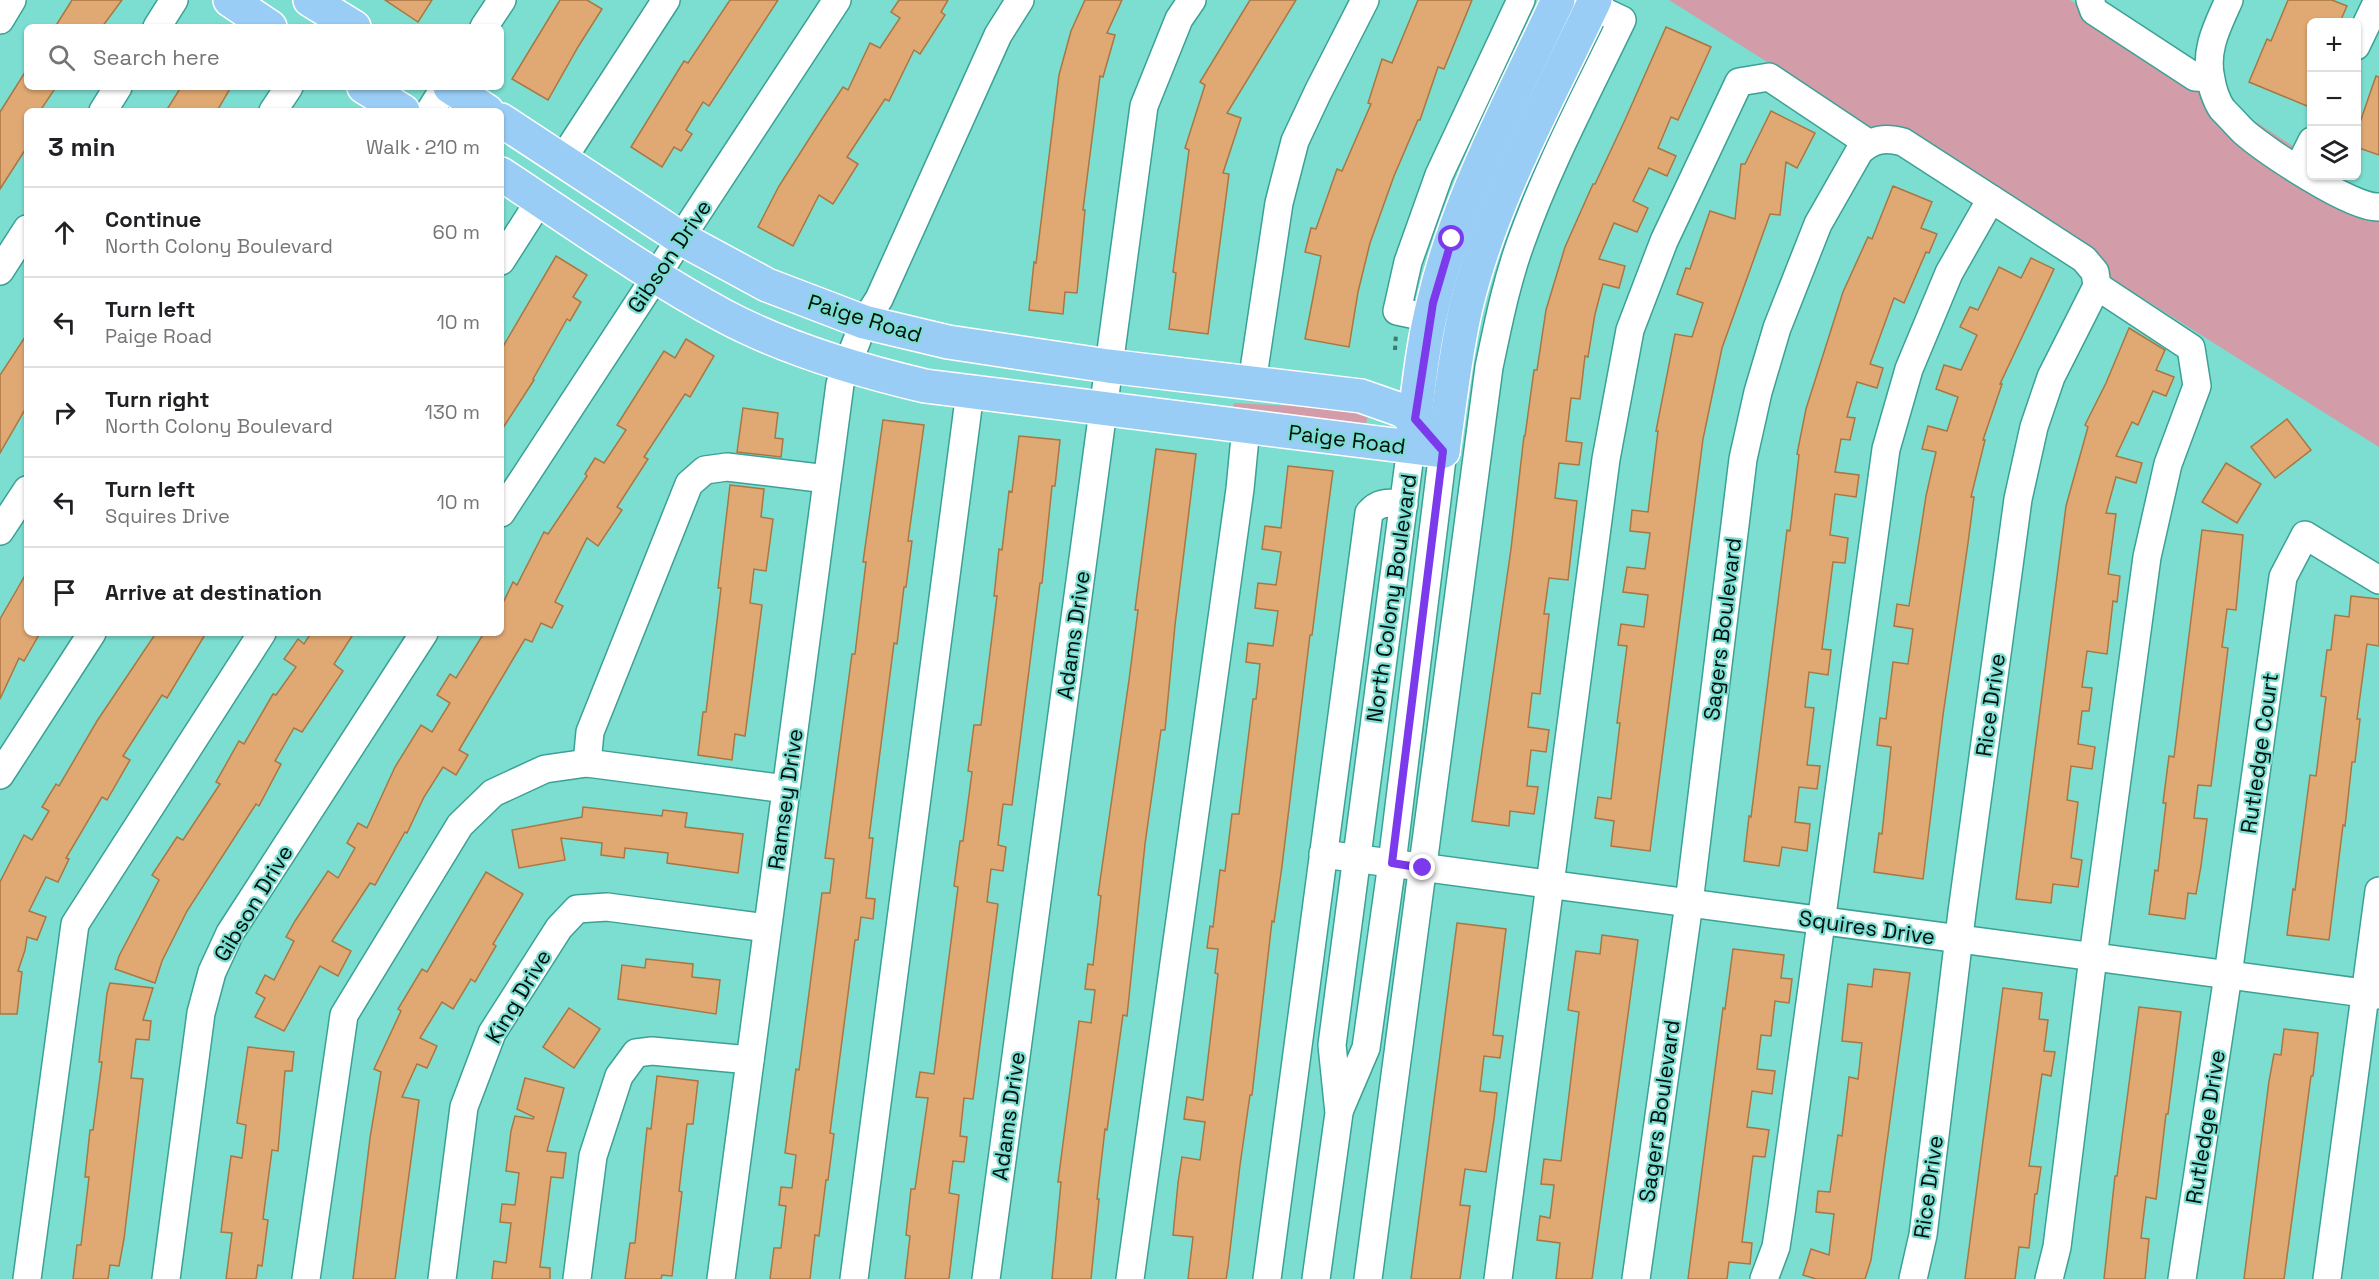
<!DOCTYPE html>
<meta charset="utf-8">
<style>
:root{--surface:#fff;--page:#f6f6f6;--text:#202124;--muted:#757577;--line:#e0e0e0}
body{margin:0;font-family:"Space Grotesk",sans-serif;background:var(--page);color:var(--text)}
.controls{position:absolute;right:18px;top:18px;display:grid;overflow:hidden;border-radius:9px;box-shadow:0 2px 4px #0004}
.controls button{width:54px;height:54px;display:grid;place-items:center;padding:0;border:0;border-bottom:2px solid var(--line);background:var(--surface);color:var(--text);font:30px sans-serif}
.stop{position:absolute;width:18px;height:18px;margin:-14px;border:4px solid #7c3aed;border-radius:50%;background:#fff}
.stop.end{background:#7c3aed;border-color:#fff;box-shadow:0 2px 6px #0008}
.list{margin:0;padding:0;list-style:none}
h2{display:flex;justify-content:space-between;align-items:center;height:78px;margin:0;padding:0 24px;font-size:26px}
h2 small{font-size:20px;font-weight:400;color:var(--muted)}
.list li{display:grid;grid-template-columns:39px 1fr auto;gap:18px;align-items:center;box-sizing:border-box;height:90px;padding:0 24px;border-top:2px solid var(--line)}
.list b{display:block;font-size:22px;white-space:nowrap}
.list p{margin:0;font-size:20px;white-space:nowrap;color:var(--muted)}
.list em{font-size:20px;font-style:normal;color:var(--muted)}
.icon{flex:none;width:33px;height:33px;fill:none;stroke:currentColor;stroke-width:2;stroke-linecap:round;stroke-linejoin:round}
.map{position:relative;flex:none;width:2379px;height:1279px;overflow:hidden}
.search{position:absolute;background:var(--surface);box-shadow:0 2px 4px #0004;left:24px;top:24px;width:480px;height:66px;display:flex;align-items:center;gap:15px;box-sizing:border-box;padding:0 21px;border-radius:9px;color:var(--muted);font-size:22px}
.panel{position:absolute;background:var(--surface);box-shadow:0 2px 4px #0004;left:24px;top:108px;width:480px;height:528px;border-radius:9px}
.map>svg:first-child{display:block}
.green{fill:#d29ca8}
.building{fill:#e0a974;stroke:#aa7642;stroke-width:1.5}
.lines{fill:none;stroke-linecap:round;stroke-linejoin:round}
.minor-casing{stroke:#3ba195;stroke-width:30}
.major-casing{stroke:#fff;stroke-width:36}
.path{stroke:#3f7972;stroke-width:4;stroke-dasharray:4.5 4.5;stroke-linecap:butt}
.minor{stroke:#fff;stroke-width:27}
.major{stroke:#99cdf5;stroke-width:33}
.route{stroke:#7c3aed;stroke-width:8}
.labels{text-anchor:middle;stroke-width:4.5;stroke-linejoin:round;paint-order:stroke}
.street-label{font-size:22px;fill:#00100e;stroke:#7cded1}
</style>
<div class="map">
<svg width="2379" height="1279" viewBox="0 0 2379 1279">
<rect width="100%" height="100%" fill="#7cded1"/>
<g class="green">
<path d="M1669,0H2070L2311,158L2312,176H2338L2379,203V447Z"/>
<path d="M1234,403L1369,410L1366,424L1233,407Z"/>
</g>
<g class="building">
<path d="M72,0H122L102,27H55Z"/>
<path d="M385,0H432L418,22Z"/>
<path d="M560,0H587L602,9L578,47L548,100L512,79Z"/>
<path d="M730,0H778L709,106L703,102L686,130L692,134L681,151L674,147L662,167L631,147L684,61L688,63Z"/>
<path d="M899,0H948L941,12L945,15L920,54L914,50L889,101L885,99L847,157L858,164L833,204L819,195L793,246L758,227L779,186L818,125L843,87L848,90L870,43L880,48L900,18L891,12Z"/>
<path d="M1085,0H1122L1107,33L1115,35L1103,77L1100,76L1083,210H1085L1077,293L1065,292L1063,314L1029,310L1034,262L1036,263L1059,75L1071,31Z"/>
<path d="M1250,0H1296L1227,113L1241,118L1223,173L1229,174L1208,334L1169,329L1176,273L1173,272L1189,150L1185,148L1205,85L1200,82Z"/>
<path d="M1418,0H1472L1444,69L1438,67L1420,120H1418L1394,176L1370,243L1358,292L1349,347L1305,339L1321,256L1305,252L1311,228L1316,229L1337,169L1342,171L1371,104L1368,103L1382,59L1392,63Z"/>
<path d="M2288,0H2332L2347,6L2340,22H2312V95L2307,106L2249,82L2267,39L2271,41Z"/>
<path d="M1666,27L1711,47L1678,120L1671,117L1658,148L1676,156L1667,176L1649,168L1633,201L1648,208L1637,232L1614,223L1599,259L1625,266L1619,288L1603,284L1595,314L1588,357L1585,356L1580,399L1571,398L1566,441L1582,443L1579,465L1559,463L1555,498L1577,501L1568,580L1549,578L1544,614H1549L1540,694L1532,693L1528,727L1549,730L1546,752L1531,750L1527,786L1538,787L1534,814L1510,811L1509,826L1472,821L1511,549L1524,436H1525L1534,370H1537L1546,310L1565,247L1593,184H1595L1625,120Z"/>
<path d="M27,69V87H56L40,111H27V147L0,189V112Z"/>
<path d="M2376,76L2379,77V155L2356,147V134Z"/>
<path d="M181,87H231L217,111H166Z"/>
<path d="M1771,111L1815,133L1797,168L1786,162L1780,215L1770,214L1722,348L1703,439L1650,851L1611,846L1614,821L1595,818L1598,797L1611,799L1620,723H1617L1627,646L1618,645L1621,624L1644,627L1648,595L1623,592L1627,567L1645,569L1650,533L1630,531L1632,510L1648,512L1658,431H1656L1675,334L1692,337L1703,303L1677,294L1686,268L1690,269L1710,211L1735,219L1741,164H1745Z"/>
<path d="M1893,186L1932,202L1921,228L1937,234L1929,253L1926,252L1904,303L1894,298L1870,364L1883,368L1877,388L1857,382L1847,417L1855,418L1850,440L1841,439L1835,472L1859,475L1856,497L1835,494L1830,535L1848,538L1845,563L1833,562L1822,649L1831,650L1828,675L1809,672L1805,707L1814,708L1807,765L1820,766L1817,789L1799,787L1795,822L1810,824L1807,851L1782,847L1779,866L1744,861L1749,816L1751,817L1787,530L1790,531L1799,455L1797,454L1806,409L1843,292L1868,237L1872,239Z"/>
<path d="M556,256L587,275L573,297L581,302L570,321L567,319L533,379L534,380L501,431V350Z"/>
<path d="M2031,258L2054,269L2000,384H2002L1983,440H1985L1971,497H1974L1968,543L1943,715L1923,879L1874,872L1879,833L1882,834L1891,747L1877,745L1880,718L1886,719L1893,662L1908,664L1913,629L1894,626L1897,604L1909,606L1926,496L1936,452L1922,449L1928,426L1947,431L1958,397L1936,389L1944,365L1961,370L1977,335L1960,327L1970,307L1978,310L1999,267L2021,278Z"/>
<path d="M2129,328L2165,350L2156,370L2174,377L2166,396L2153,391L2138,425L2132,422L2116,456L2142,463L2136,483L2116,477L2106,513L2116,514L2108,574L2120,576L2117,602L2113,601L2107,654L2087,651L2082,687L2092,688L2089,711H2082L2078,744L2095,747L2092,769L2071,766L2067,800L2078,802L2071,858L2082,860L2078,887L2053,884L2051,903L2016,899L2066,506L2088,427L2085,425L2106,383Z"/>
<path d="M27,334V406L0,453V375Z"/>
<path d="M686,339L714,356L690,397L685,394L644,457L648,459L617,507L622,510L598,546L587,538L555,602L563,606L552,628L541,623L532,642L525,639L459,750L468,755L456,775L443,767L424,797L407,833L405,832L375,885L370,883L332,941L351,951L338,976L320,966L284,1031L255,1017L265,998L256,993L265,975L274,980L294,941L286,937L295,921L328,871L338,878L355,848L347,843L358,823L367,828L395,767L421,725L432,732L450,703L437,695L450,674L456,678L484,633H501V607L513,582L517,585L544,532L548,534L587,476L585,474L595,458L604,463L626,430L617,425L664,351L675,358Z"/>
<path d="M743,408L778,413L775,438L783,439L781,457L737,452Z"/>
<path d="M2287,419L2311,450L2275,478L2251,447Z"/>
<path d="M883,420L924,425L908,541H912L906,587H904L897,644L894,643L869,838H873L866,898L875,899L873,919L861,917L858,940H855L830,1133L834,1134L828,1180H826L819,1236L815,1235L810,1279H770L774,1248H781L786,1206L779,1205L781,1187L792,1188L796,1155L785,1153L796,1069L799,1070L822,893H830L834,859L825,858L852,654H855L866,562H863Z"/>
<path d="M1019,436L1060,440L1055,486H1052L1042,583H1040L1012,805L1003,804L998,845L1006,847L1003,871L991,869L987,902L998,904L973,1099L964,1098L960,1136L967,1137L964,1162L953,1161L949,1193L959,1195L949,1279H905L910,1236L906,1235L911,1189H915L928,1098L916,1097L920,1072L934,1074L958,887L954,886L960,841H963L972,772L968,771L974,725H981L997,596H994L999,549L1002,550L1009,491L1012,492Z"/>
<path d="M1156,449L1196,454L1175,625L1165,730H1161L1145,844L1127,1016L1123,1015L1107,1130L1105,1129L1097,1199H1099L1091,1279H1052L1061,1182H1058L1079,1021L1091,1023L1095,990L1085,989L1088,964L1093,965L1101,896L1098,895L1129,680L1138,610H1135Z"/>
<path d="M2226,463L2261,484L2237,523L2202,502Z"/>
<path d="M1288,466L1333,471L1327,516L1312,635H1310L1282,866L1274,922L1272,921L1252,1095H1250L1240,1165L1228,1267L1226,1279H1188L1193,1237L1173,1235L1178,1183L1182,1157L1200,1160L1205,1122L1184,1119L1187,1097L1203,1100L1218,974L1215,973L1218,949L1207,948L1210,926L1213,927L1220,870L1225,871L1232,814H1239L1253,699H1256L1260,664L1246,662L1248,643L1273,646L1278,611L1255,608L1258,583L1276,585L1281,552L1262,549L1265,526L1281,528Z"/>
<path d="M730,485L764,489L761,517L773,519L766,571L754,569L750,603L762,605L745,736L735,734L732,760L698,755L703,712H706L721,588H718Z"/>
<path d="M2202,530L2243,535L2236,610L2227,609L2222,647L2228,648L2211,786L2198,785L2194,818L2207,819L2201,866L2196,894L2188,893L2185,919L2149,914L2155,870L2158,871L2166,803H2163L2169,756L2174,757Z"/>
<path d="M27,572V633H40L24,661L19,658L0,699V619Z"/>
<path d="M2351,596L2379,599V646L2367,644L2357,719H2360L2355,762H2352L2345,826L2343,825L2329,940L2287,935L2293,889L2295,890L2310,775L2316,776L2326,697L2321,696L2327,650H2331L2335,615L2349,617Z"/>
<path d="M156,633H206L167,698L162,695L123,756L130,760L107,800L102,797L66,858L69,859L58,882L46,877L29,911L46,917L37,940L27,937L25,950L18,971L22,972L17,1014H0V882L24,835L32,840L49,811L42,807L56,784L59,786L97,721Z"/>
<path d="M311,633H354L334,664L343,671L302,732L294,728L275,761L281,764L259,806L256,804L187,911L162,961L155,983L115,969L119,956L159,880L152,875L177,837L183,840L220,784L216,782L239,741L244,744L273,694L276,695L296,667L284,659L298,639L304,644Z"/>
<path d="M583,807L662,816L663,810L687,813L685,827L743,834L738,873L667,863L668,853L625,848L624,858L601,855L602,843L561,838L565,860L519,868L512,830L582,817Z"/>
<path d="M486,872L523,894L493,944L496,946L475,982L471,979L453,1009L442,1002L420,1038L437,1046L427,1068L417,1064L402,1097L419,1100L395,1279H353L370,1138L381,1072L374,1069L401,1011L398,1009L422,969L427,972Z"/>
<path d="M1457,923L1506,929L1493,1035L1503,1036L1500,1058L1484,1056L1480,1091L1497,1093L1494,1119L1486,1172L1465,1169L1460,1205L1470,1206L1460,1279H1411Z"/>
<path d="M1602,935L1638,940L1632,985L1592,1279H1556L1560,1243L1537,1240L1540,1216L1550,1218L1554,1185L1541,1184L1544,1159L1561,1161L1579,1012L1568,1010L1576,951L1600,954Z"/>
<path d="M1733,949L1784,955L1781,978L1792,979L1789,1003L1775,1001L1771,1036L1761,1035L1757,1069L1775,1071L1772,1094L1752,1091L1747,1127L1769,1130L1765,1157L1753,1156L1742,1242L1752,1243L1750,1264L1729,1262L1727,1279H1688L1723,1008L1725,1009Z"/>
<path d="M646,959L693,964L692,977L720,980L716,1014L618,999L622,965L645,968Z"/>
<path d="M1874,969L1910,973L1871,1260L1865,1279H1816L1803,1275L1811,1249L1829,1255L1834,1214L1816,1212L1818,1191L1830,1192L1838,1135L1842,1136L1849,1077L1858,1079L1862,1043L1842,1041L1848,984L1872,987Z"/>
<path d="M110,983L153,988L143,1020L151,1021L149,1040L136,1039L131,1078L143,1079L124,1239L119,1266L110,1265L108,1279H73L77,1245H81L89,1177H85L90,1130H93L102,1062H99L107,993Z"/>
<path d="M2003,988L2042,993L2039,1019L2048,1020L2044,1051L2055,1052L2051,1076L2042,1074L2029,1166L2041,1167L2037,1194H2035L2029,1248L2019,1247L2015,1279H1965Z"/>
<path d="M2139,1007L2181,1012L2168,1114H2166L2156,1199L2146,1197L2141,1238L2149,1239L2145,1279H2104L2115,1176H2117Z"/>
<path d="M569,1008L600,1029L574,1068L543,1047Z"/>
<path d="M2284,1029L2318,1033L2313,1076H2311L2284,1279H2244L2269,1081L2274,1054L2281,1055Z"/>
<path d="M248,1047L294,1052L292,1071H285L278,1151L272,1150L263,1219L268,1220L262,1266L258,1265L256,1279H226L232,1233L221,1232L231,1156L242,1158L246,1125L237,1123Z"/>
<path d="M657,1076L698,1081L693,1124H687L679,1191L682,1192L672,1276L662,1275L661,1279H625L630,1243H635L647,1128L651,1129Z"/>
<path d="M525,1078L564,1088L547,1151L566,1153L563,1178L551,1177L540,1267L550,1268V1279H492L494,1261L506,1263L511,1223L500,1222L502,1204L515,1205L519,1173L506,1171L511,1131L515,1116L533,1119L534,1117L517,1109Z"/>
</g>
<g class="lines">
<defs>
<g id="minor">
<path d="M2090,0L2094,11L2195,77L2210,78"/>
<path d="M2229,0C2218,25 2204,50 2211,79C2212,88 2217,102 2222,109C2229,116 2237,125 2244,132C2266,151 2352,209 2379,207"/>
<path d="M0,20L12,0"/>
<path d="M157,27L174,0"/>
<path d="M484,27L502,0"/>
<path d="M2356,46L2378,0"/>
<path d="M103,111L118,87"/>
<path d="M273,111L289,87"/>
<path d="M430,111L445,87"/>
<path d="M562,160L666,0"/>
<path d="M2298,169L2312,141"/>
<path d="M501,261L540,200"/>
<path d="M0,271L27,229"/>
<path d="M1430,318L1397,311L1408,262L1439,175L1521,0"/>
<path d="M1252,383L1279,203L1295,141L1318,92L1365,0"/>
<path d="M501,513C612,341 725,171 837,0"/>
<path d="M0,531L27,490"/>
<path d="M587,763L590,732L689,484L705,470L727,467L827,479"/>
<path d="M0,775L92,633"/>
<path d="M1323,854L2379,995"/>
<path d="M1340,1109L1366,1048L1392,863L1443,451"/>
<path d="M27,1279L75,924L262,633"/>
<path d="M166,1279L201,1013L212,972L230,933L424,633"/>
<path d="M306,1279L344,1015L460,825L493,793L545,769L587,763L786,789"/>
<path d="M442,1279L464,1107L492,1033L559,928L577,909L607,907L767,928"/>
<path d="M577,1279L593,1156L619,1076L636,1053L652,1051L750,1060"/>
<path d="M721,1279L840,384L864,322L879,299L998,35L1020,0"/>
<path d="M854,1279L970,392"/>
<path d="M986,1279L1144,106L1179,19L1192,0"/>
<path d="M1130,1279L1240,489L1246,427"/>
<path d="M1267,1279L1369,513C1379,501 1389,503 1404,504"/>
<path d="M1316,1279L1339,1113L1332,1045L1411,447"/>
<path d="M1368,1279L1489,367C1498,325 1506,283 1521,242C1548,166 1587,93 1622,20L1592,6"/>
<path d="M1498,1279L1606,459L1630,330L1664,241L1739,82L1769,77L1868,143"/>
<path d="M1636,1279L1689,903L1743,459L1758,392L1777,328L1818,224L1859,152C1872,139 1885,137 1903,142L2084,259L2095,272L2097,286L2051,377L2034,427L2018,499L1962,912L1923,1235L1913,1279"/>
<path d="M1764,1279L1776,1247L1781,1214L1886,449L1909,369L1949,273L1991,199"/>
<path d="M2049,1279L2057,1247L2093,957L2147,557L2168,464L2197,386L2191,348L2097,286"/>
<path d="M2182,1279L2228,975L2283,577L2305,535L2379,580"/>
<path d="M2327,1279L2379,891"/>
</g>
<g id="major">
<path d="M230,0L270,27"/>
<path d="M310,0L354,27"/>
<path d="M364,87L403,111"/>
<path d="M450,87L487,111"/>
<path d="M501,120L682,239L767,285L864,322L948,342L1108,366L1361,396L1401,410L1415,419L1443,451"/>
<path d="M501,174C574,222 646,274 724,316C786,349 857,370 925,386L1443,451"/>
<path d="M1412,439C1418,394 1422,348 1433,304C1458,197 1512,99 1558,0"/>
<path d="M1443,451C1450,403 1455,354 1466,307C1492,199 1548,100 1595,0"/>
</g>
</defs>
<use href="#minor" class="minor-casing"/>
<use href="#major" class="major-casing"/>
<path class="path" d="M1395,350L1396,333"/>
<use href="#minor" class="minor"/>
<use href="#major" class="major"/>
</g>
<g class="lines">
<path class="route" d="M1423,868L1392,863L1443,451L1415,419L1433,303L1452,239"/>
</g>
<g class="labels">
<g class="street-label">
<text transform="translate(669 256) rotate(-56)" y="8">Gibson Drive</text>
<text transform="translate(865 318) rotate(17)" y="8">Paige Road</text>
<text transform="translate(1347 439) rotate(7)" y="8">Paige Road</text>
<text transform="translate(1391 598) rotate(-82)" y="8">North Colony Boulevard</text>
<text transform="translate(1722 629) rotate(-83)" y="8">Sagers Boulevard</text>
<text transform="translate(1073 635) rotate(-82)" y="8">Adams Drive</text>
<text transform="translate(1990 705) rotate(-82)" y="8">Rice Drive</text>
<text transform="translate(2259 753) rotate(-82)" y="8">Rutledge Court</text>
<text transform="translate(785 799) rotate(-82)" y="8">Ramsey Drive</text>
<text transform="translate(253 903) rotate(-59)" y="8">Gibson Drive</text>
<text transform="translate(1867 927) rotate(8)" y="8">Squires Drive</text>
<text transform="translate(518 996) rotate(-59)" y="8">King Drive</text>
<text transform="translate(1659 1111) rotate(-82)" y="8">Sagers Boulevard</text>
<text transform="translate(1008 1116) rotate(-82)" y="8">Adams Drive</text>
<text transform="translate(2205 1127) rotate(-81)" y="8">Rutledge Drive</text>
<text transform="translate(1928 1187) rotate(-82)" y="8">Rice Drive</text>
</g>
</g>
</svg>
<div class="controls">
<button>+</button>
<button>−</button>
<button><svg class="icon" aria-label="layers" viewBox="0 0 24 24"><path d="M12 4l9 5-9 5-9-5zM3 14l9 5 9-5"/></svg></button>
</div>
<div class="stop" style="left:1452px;top:239px"></div>
<div class="stop end" style="left:1423px;top:868px"></div>
<div class="search"><svg class="icon" aria-label="search" viewBox="0 0 24 24"><circle cx="10" cy="10" r="6"/><path d="M15 15l6 6"/></svg>Search here</div>
<section class="panel">
<h2>3 min<small>Walk · 210 m</small></h2>
<ul class="list">
<li><svg class="icon" aria-label="ahead" viewBox="0 0 24 24"><path d="M12 20V5M6 11l6-6 6 6"/></svg><div><b>Continue</b><p>North Colony Boulevard</p></div><em>60 m</em></li>
<li><svg class="icon" aria-label="left" viewBox="0 0 24 24"><path d="M17 20v-9H6M10 6l-5 5 5 5"/></svg><div><b>Turn left</b><p>Paige Road</p></div><em>10 m</em></li>
<li><svg class="icon" aria-label="right" viewBox="0 0 24 24"><path d="M7 20v-9h11M14 6l5 5-5 5"/></svg><div><b>Turn right</b><p>North Colony Boulevard</p></div><em>130 m</em></li>
<li><svg class="icon" aria-label="left" viewBox="0 0 24 24"><path d="M17 20v-9H6M10 6l-5 5 5 5"/></svg><div><b>Turn left</b><p>Squires Drive</p></div><em>10 m</em></li>
<li><svg class="icon" aria-label="arrive" viewBox="0 0 24 24"><path d="M6 21V4h12l-3 4 3 4H6"/></svg><div><b>Arrive at destination</b></div></li>
</ul>
</section>
</div>
